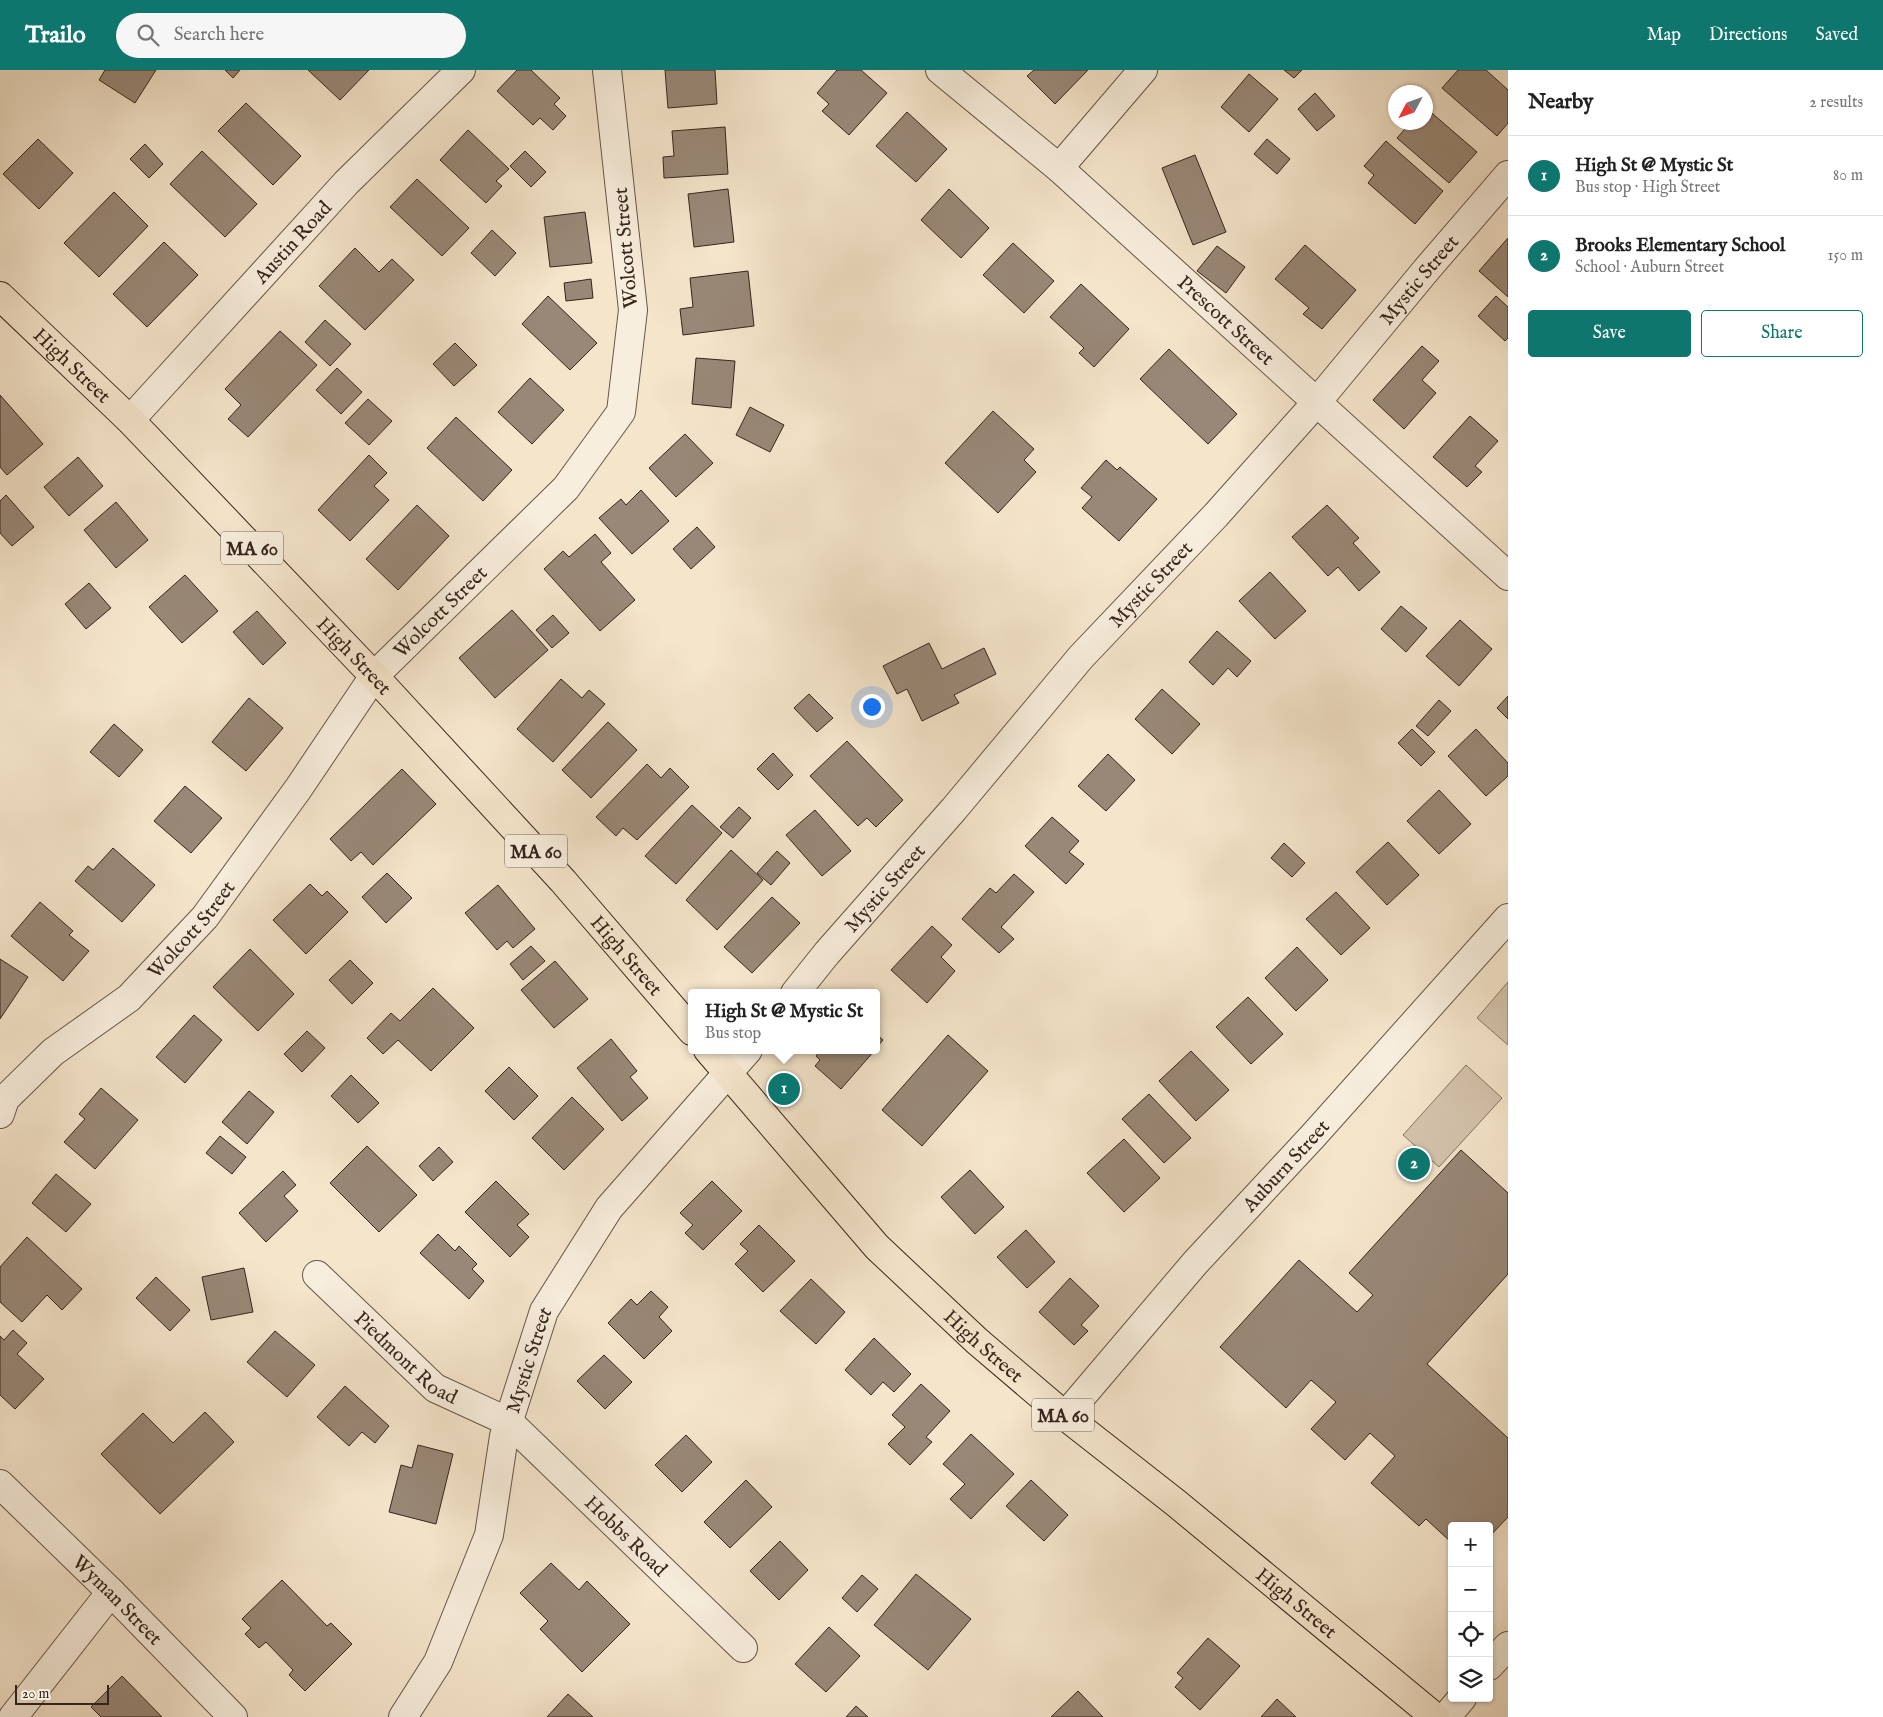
<!DOCTYPE html>
<meta charset="utf-8">
<style>
:root{--surface:#fff;--page:#f6f6f6;--text:#222;--muted:#767676;--line:#e0e0e0;--accent:#0f766e}
body{margin:0;font-family:"IM FELL English",serif;background:var(--page);color:var(--text)}
.controls{position:absolute;right:15px;bottom:15px;display:grid;overflow:hidden;border-radius:5px;box-shadow:0 1px 4px #0004}
.controls button{width:45px;height:45px;display:grid;place-items:center;padding:0;border:0;border-bottom:1px solid var(--line);background:var(--surface);color:var(--text);font:25px sans-serif}
.compass{position:absolute;left:1388px;top:15px;width:45px;height:45px;border-radius:50%;background:var(--surface);box-shadow:0 1px 4px #0004;rotate:229deg}
.scale{position:absolute;left:15px;bottom:12px;width:94px;box-sizing:border-box;padding-left:5px;border:2px solid #36241d;border-top:0;font-size:14px;line-height:18px;white-space:nowrap;color:#36241d;-webkit-text-stroke:4px #f8eedd;paint-order:stroke}
.you{position:absolute;left:871px;top:636px;width:18px;height:18px;margin:-12px;border:4px solid #fff;border-radius:50%;background:#1a73e8;box-shadow:0 0 0 8px #1a73e833}
.badge{display:grid;place-items:center;width:32px;height:32px;border-radius:50%;background:var(--accent);color:#fff;font-size:16px;font-weight:700}
.pin{position:absolute;translate:-50% -50%;border:2px solid #fff;box-shadow:0 1px 5px #0006}
.popup{position:absolute;left:688px;top:919px;width:192px;height:65px;box-sizing:border-box;display:grid;place-content:center;border-radius:5px;background:var(--surface);filter:drop-shadow(0 1px 4px #0005);font-size:16px;white-space:nowrap;color:var(--muted)}
.popup b{font-size:19px;color:var(--text)}
.popup::after{content:'';position:absolute;left:50%;top:100%;margin-left:-10px;border:10px solid transparent;border-top-color:var(--surface)}
.list{margin:0;padding:0;list-style:none}
h2{display:flex;justify-content:space-between;align-items:center;height:65px;margin:0;padding:0 20px;font-size:21px}
h2 small{font-size:16px;font-weight:400;color:var(--muted)}
.list li{display:grid;grid-template-columns:32px 1fr auto;gap:15px;align-items:center;box-sizing:border-box;height:80px;padding:0 20px;border-top:1px solid var(--line)}
.list b{display:block;font-size:19px;white-space:nowrap}
.list p{margin:0;font-size:16px;white-space:nowrap;color:var(--muted)}
.list em{font-size:16px;font-style:normal;color:var(--muted)}
.actions{display:flex;gap:10px;padding:15px 20px}
.actions a{flex:1;padding:11px 0;border:1px solid var(--accent);border-radius:5px;text-align:center;font-size:18px;color:var(--accent)}
.actions .main{background:var(--accent);color:#fff}
.icon{flex:none;width:28px;height:28px;fill:none;stroke:currentColor;stroke-width:2;stroke-linecap:round;stroke-linejoin:round}
.map{position:relative;flex:none;width:1508px;height:1647px;overflow:hidden}
header{display:flex;align-items:center;gap:30px;box-sizing:border-box;height:70px;padding:0 25px;background:var(--accent);color:#fff}
header strong{font-size:24px}
nav{display:flex;gap:28px;margin-inline-start:auto;font-size:18px}
.search{width:350px;height:45px;background:var(--page);display:flex;align-items:center;gap:12px;box-sizing:border-box;padding:0 18px;border-radius:28px;color:var(--muted);font-size:19px}
main{display:flex}
aside{flex:1;background:var(--surface)}
.map>svg:first-child{display:block}
.green{fill:#d5c4ad;stroke:#867465}
.building{fill:#987;stroke:#36241d}
.lines{fill:none;stroke-linecap:round;stroke-linejoin:round}
.minor-casing{stroke:#665448;stroke-width:30}
.tertiary-casing{stroke:#665448;stroke-width:30}
.primary-casing{stroke:#36241d;stroke-width:30}
.minor{stroke:#f8eedd;stroke-width:28}
.tertiary{stroke:#f8eedd;stroke-width:28}
.primary{stroke:#f5e5cb;stroke-width:28}
.labels{text-anchor:middle;stroke-width:5;stroke-linejoin:round;paint-order:stroke}
.shield{fill:#f8eedd;stroke:#706157;stroke-width:1}
.shield-label{font-size:19px;font-weight:bold;fill:#36241d}
.street-label{font-size:20px;fill:#36241d;stroke:#f8eedd}
</style>
<header>
<strong>Trailo</strong>
<div class="search"><svg class="icon" aria-label="search" viewBox="0 0 24 24"><circle cx="10" cy="10" r="6"/><path d="M15 15l6 6"/></svg>Search here</div>
<nav><a>Map</a><a>Directions</a><a>Saved</a></nav>
</header>
<main>
<div class="map">
<svg width="1508" height="1647" viewBox="0 0 1508 1647">
<rect width="100%" height="100%" fill="#f5e5cb"/>
<filter id="stains"><feTurbulence type="fractalNoise" baseFrequency=".004" numOctaves="4"/><feColorMatrix values="0 0 0 0 .2 0 0 0 0 .09 0 0 0 0 .02 0 0 0 .5 -.17"/></filter>
<radialGradient id="worn" r=".72"><stop offset=".6" stop-color="#630" stop-opacity="0"/><stop offset="1" stop-color="#630" stop-opacity=".3"/></radialGradient>
<g class="green">
<path d="M1508,912V975L1477,948Z"/>
<path d="M1466,995L1502,1028L1439,1097L1403,1065Z"/>
</g>
<g class="building">
<path d="M105,0H156L135,33L99,10Z"/>
<path d="M225,0H240L233,8Z"/>
<path d="M308,0H369L340,30Z"/>
<path d="M517,0H531L560,28L554,34L566,46L553,60L540,48L533,55L497,21Z"/>
<path d="M665,0H715L717,34L668,38Z"/>
<path d="M837,0H861L887,23L849,65L822,41L829,34L817,23Z"/>
<path d="M1034,0H1088L1055,34L1027,6Z"/>
<path d="M1284,0H1302L1294,8Z"/>
<path d="M1458,0H1486L1508,20V53L1497,66L1442,18Z"/>
<path d="M1249,4L1278,29L1249,62L1221,37Z"/>
<path d="M1315,23L1335,46L1317,61L1298,39Z"/>
<path d="M246,33L301,86L273,115L218,61Z"/>
<path d="M1426,38L1477,82L1449,113L1397,68L1411,52H1426Z"/>
<path d="M907,42L947,79L916,112L876,76Z"/>
<path d="M725,57L728,104L664,108L663,87L674,86L672,61Z"/>
<path d="M468,60L509,99L496,111L502,116L486,133L440,90Z"/>
<path d="M38,69L73,103L39,139L3,104Z"/>
<path d="M1267,69L1290,89L1277,104L1254,84Z"/>
<path d="M1386,71L1443,121L1415,154L1368,113L1374,105L1364,96Z"/>
<path d="M145,74L163,94L149,108L130,89Z"/>
<path d="M202,81L257,134L225,167L170,114Z"/>
<path d="M525,81L546,102L531,117L510,96Z"/>
<path d="M1195,85L1226,162L1193,175L1162,98Z"/>
<path d="M417,109L469,158L442,186L390,137Z"/>
<path d="M728,119L734,172L694,177L688,124Z"/>
<path d="M949,119L989,158L961,188L921,150Z"/>
<path d="M114,122L148,156L99,207L64,173Z"/>
<path d="M585,142L592,193L550,197L544,147Z"/>
<path d="M492,160L516,183L495,206L471,183Z"/>
<path d="M1508,168V227L1479,201Z"/>
<path d="M164,172L198,205L147,257L113,224Z"/>
<path d="M1013,173L1054,211L1024,243L983,205Z"/>
<path d="M1305,175L1356,220L1322,259L1303,244L1309,238L1275,209Z"/>
<path d="M1217,176L1245,197L1226,223L1197,201Z"/>
<path d="M355,178L379,202L392,189L414,210L365,260L319,216Z"/>
<path d="M748,201L754,256L683,265L680,239L693,237L690,208Z"/>
<path d="M591,209L593,228L566,231L564,213Z"/>
<path d="M1081,214L1129,259L1094,297L1079,283L1084,278L1050,247Z"/>
<path d="M548,226L597,273L570,300L522,254Z"/>
<path d="M1496,226L1508,237V268L1505,271L1478,246Z"/>
<path d="M325,250L351,274L330,296L305,272Z"/>
<path d="M280,261L317,295L248,367L228,349L241,335L225,319Z"/>
<path d="M455,273L477,295L454,316L433,294Z"/>
<path d="M1422,276L1439,291L1422,310L1436,323L1404,359L1373,330Z"/>
<path d="M1169,279L1237,344L1208,374L1140,309Z"/>
<path d="M696,288L735,291L731,338L692,334Z"/>
<path d="M337,298L362,322L341,344L316,320Z"/>
<path d="M530,308L564,340L532,374L498,342Z"/>
<path d="M0,325L43,374L7,405L0,397Z"/>
<path d="M368,329L392,351L369,375L345,353Z"/>
<path d="M750,337L784,355L770,382L736,365Z"/>
<path d="M993,341L1034,379L1024,390L1036,402L998,443L945,393Z"/>
<path d="M1470,346L1498,371L1475,396L1482,402L1467,417L1433,387Z"/>
<path d="M456,347L512,400L483,431L427,378Z"/>
<path d="M685,364L713,393L676,427L649,398Z"/>
<path d="M369,385L387,403L374,416L389,430L350,471L318,440Z"/>
<path d="M78,387L103,416L69,446L44,417Z"/>
<path d="M1106,390L1117,400L1120,397L1157,429L1119,471L1082,438L1092,427L1081,418Z"/>
<path d="M641,420L669,451L632,484L599,448L621,429L626,435Z"/>
<path d="M6,425L34,457L12,476L0,463V431Z"/>
<path d="M116,432L148,470L116,498L84,460Z"/>
<path d="M417,435L449,466L398,520L366,489Z"/>
<path d="M1327,435L1359,468L1353,473L1380,502L1359,521L1338,497L1328,506L1292,467Z"/>
<path d="M697,457L715,477L691,499L673,479Z"/>
<path d="M595,464L611,483L601,492L635,530L600,561L544,499L563,481L569,487Z"/>
<path d="M1270,502L1306,541L1275,569L1239,531Z"/>
<path d="M185,505L218,541L182,573L149,537Z"/>
<path d="M89,513L111,538L86,559L65,534Z"/>
<path d="M1401,536L1427,558L1406,582L1381,559Z"/>
<path d="M512,540L548,580L495,628L459,588Z"/>
<path d="M257,541L286,573L263,595L233,562Z"/>
<path d="M553,545L569,563L552,578L536,560Z"/>
<path d="M1460,550L1492,579L1459,616L1426,586Z"/>
<path d="M1217,561L1251,591L1237,607L1228,598L1213,615L1189,592Z"/>
<path d="M929,573L942,599L984,578L996,604L954,625L959,633L922,651L907,619L897,624L883,596Z"/>
<path d="M561,609L582,628L589,620L605,634L553,692L517,659Z"/>
<path d="M1162,619L1200,654L1172,684L1135,649Z"/>
<path d="M809,624L833,648L817,662L794,638Z"/>
<path d="M1508,626V649L1497,638Z"/>
<path d="M249,628L283,658L246,701L212,672Z"/>
<path d="M1439,630L1451,641L1428,666L1416,656Z"/>
<path d="M608,652L637,680L591,728L562,700Z"/>
<path d="M114,654L143,680L119,707L90,682Z"/>
<path d="M1412,659L1435,682L1421,696L1398,673Z"/>
<path d="M1476,659L1508,693V706L1486,726L1448,686Z"/>
<path d="M847,671L903,730L876,757L867,748L858,756L810,706Z"/>
<path d="M773,683L793,705L778,720L757,699Z"/>
<path d="M1108,684L1135,710L1106,741L1078,716Z"/>
<path d="M647,694L661,708L670,698L689,717L637,770L623,758L616,766L596,747Z"/>
<path d="M402,699L436,734L373,795L361,782L351,791L330,769Z"/>
<path d="M185,716L222,748L191,783L154,751Z"/>
<path d="M1439,720L1471,754L1439,784L1407,751Z"/>
<path d="M692,735L722,763L676,814L645,786Z"/>
<path d="M739,737L751,748L733,768L720,757Z"/>
<path d="M815,740L851,781L822,806L786,765Z"/>
<path d="M1052,747L1079,771L1069,782L1084,794L1066,814L1025,776Z"/>
<path d="M1388,772L1419,805L1387,835L1356,802Z"/>
<path d="M1284,773L1305,793L1292,807L1271,788Z"/>
<path d="M113,778L155,815L122,852L75,811L88,796L93,800Z"/>
<path d="M731,780L763,810L717,860L686,830Z"/>
<path d="M777,781L790,793L771,815L757,803Z"/>
<path d="M387,803L412,828L386,853L362,827Z"/>
<path d="M1014,804L1034,822L1001,857L1014,869L999,883L962,849L990,818L996,823Z"/>
<path d="M310,814L322,826L327,821L348,842L306,884L273,850Z"/>
<path d="M498,815L535,859L513,878L507,871L497,880L465,843Z"/>
<path d="M1336,822L1370,858L1341,885L1306,849Z"/>
<path d="M772,827L800,853L752,903L724,877Z"/>
<path d="M40,832L73,861L69,865L89,881L63,911L11,866Z"/>
<path d="M932,856L952,875L941,887L955,901L927,933L891,900Z"/>
<path d="M531,876L545,891L523,910L510,894Z"/>
<path d="M1297,877L1328,910L1296,941L1265,908Z"/>
<path d="M250,879L294,924L258,961L213,917Z"/>
<path d="M0,889L28,907L0,949Z"/>
<path d="M350,890L373,913L352,934L329,910Z"/>
<path d="M555,891L588,929L554,958L521,920Z"/>
<path d="M433,918L474,958L431,1001L398,970L383,984L367,968L391,943L400,951Z"/>
<path d="M1248,927L1283,964L1251,994L1216,957Z"/>
<path d="M194,945L222,970L185,1013L156,987Z"/>
<path d="M307,961L325,978L302,1002L284,984Z"/>
<path d="M876,964L883,970L876,978Z"/>
<path d="M948,965L988,1001L922,1076L882,1040Z"/>
<path d="M611,969L637,1001L630,1007L648,1028L622,1051L577,998Z"/>
<path d="M821,980H875L841,1019L815,996L820,990L816,986Z"/>
<path d="M1191,981L1229,1020L1196,1051L1159,1011Z"/>
<path d="M509,997L538,1026L514,1050L485,1021Z"/>
<path d="M351,1005L379,1033L358,1053L331,1026Z"/>
<path d="M101,1018L138,1050L95,1099L64,1072L85,1049L79,1044Z"/>
<path d="M249,1021L274,1042L247,1074L222,1052Z"/>
<path d="M1149,1024L1191,1068L1164,1093L1122,1049Z"/>
<path d="M572,1027L604,1059L564,1100L532,1068Z"/>
<path d="M220,1066L246,1087L232,1104L206,1083Z"/>
<path d="M1124,1069L1160,1108L1124,1142L1087,1103Z"/>
<path d="M367,1076L417,1125L379,1162L330,1113Z"/>
<path d="M439,1077L453,1092L433,1111L419,1096Z"/>
<path d="M1461,1080L1508,1123V1204L1427,1294L1508,1368V1447L1489,1467V1456H1452V1473L1426,1449L1419,1456L1371,1413L1395,1386L1370,1363L1345,1390L1311,1359L1336,1332L1311,1310L1286,1338L1220,1277L1299,1190L1357,1242L1373,1225L1349,1203Z"/>
<path d="M970,1100L1004,1137L975,1164L941,1127Z"/>
<path d="M283,1101L296,1115L284,1126L298,1141L266,1172L239,1143Z"/>
<path d="M56,1104L91,1134L66,1162L32,1133Z"/>
<path d="M496,1111L529,1144L517,1155L529,1167L510,1187L465,1142Z"/>
<path d="M712,1111L742,1141L703,1180L685,1163L693,1155L680,1143Z"/>
<path d="M759,1155L795,1191L763,1222L735,1194L748,1181L740,1174Z"/>
<path d="M1026,1160L1055,1192L1027,1218L997,1187Z"/>
<path d="M438,1164L455,1181L459,1176L477,1194L472,1199L484,1211L469,1229L420,1183Z"/>
<path d="M27,1167L82,1219L62,1240L47,1225L22,1252L0,1232V1197Z"/>
<path d="M244,1198L253,1242L211,1250L202,1207Z"/>
<path d="M156,1207L190,1240L170,1261L136,1228Z"/>
<path d="M1070,1208L1099,1236L1081,1255L1088,1261L1074,1275L1039,1242Z"/>
<path d="M811,1209L845,1242L816,1274L780,1241Z"/>
<path d="M651,1221L668,1237L659,1247L672,1261L644,1289L608,1253L631,1229L637,1235Z"/>
<path d="M13,1260L27,1273L17,1284L44,1309L15,1339L0,1325V1266L4,1270Z"/>
<path d="M275,1261L315,1295L287,1327L247,1292Z"/>
<path d="M874,1268L911,1304L894,1322L883,1312L871,1325L845,1300Z"/>
<path d="M604,1285L632,1312L605,1339L577,1311Z"/>
<path d="M921,1314L950,1341L926,1367L932,1372L910,1395L888,1374L905,1357L892,1345Z"/>
<path d="M345,1316L389,1356L375,1373L362,1362L349,1376L317,1347Z"/>
<path d="M205,1342L234,1372L160,1444L101,1384L143,1343L173,1373Z"/>
<path d="M971,1364L1014,1404L971,1449L950,1429L965,1414L943,1394Z"/>
<path d="M686,1365L712,1392L682,1422L655,1395Z"/>
<path d="M418,1375L453,1384L436,1454L389,1442L401,1395L412,1398Z"/>
<path d="M746,1410L772,1437L730,1478L704,1452Z"/>
<path d="M1031,1410L1068,1445L1044,1471L1006,1436Z"/>
<path d="M780,1471L808,1500L779,1530L750,1501Z"/>
<path d="M551,1493L579,1520L587,1511L630,1554L582,1602L540,1559L548,1551L520,1523Z"/>
<path d="M916,1504L971,1549L928,1600L874,1555Z"/>
<path d="M862,1505L878,1519L857,1542L842,1528Z"/>
<path d="M282,1510L327,1556L331,1553L352,1574L305,1621L289,1605L293,1600L266,1572L259,1578L245,1564L251,1558L242,1549Z"/>
<path d="M829,1557L860,1586L826,1622L795,1594Z"/>
<path d="M1208,1568L1240,1596L1200,1640L1175,1617L1183,1608L1177,1603Z"/>
<path d="M122,1606L162,1647H101L91,1637Z"/>
<path d="M1078,1621L1103,1647H1051Z"/>
<path d="M568,1624L593,1647H547Z"/>
<path d="M1277,1629L1296,1647H1261Z"/>
<path d="M856,1636L868,1647H846Z"/>
</g>
<g class="lines">
<defs>
<g id="minor">
<path id="s1" d="M940,0L1059,98L1508,506"/>
<path d="M1059,98L1143,0"/>
<path id="s2" d="M130,350L346,113L461,0"/>
<path id="s3" d="M795,923L827,883L954,739L1081,587L1216,445L1316,333L1427,199L1508,105"/>
<path id="s4" d="M0,1044L5,1029L53,982L129,928L205,847L298,719L374,606L566,418L621,342L633,240L607,0"/>
<path id="s5" d="M317,1205L435,1318L509,1352L743,1578"/>
<path id="s6" d="M0,1414L111,1522L233,1647"/>
<path d="M1489,1596L1508,1576"/>
<path d="M13,1647L111,1522"/>
<path id="s7" d="M403,1647L438,1592L489,1465L504,1366L544,1241L609,1138L748,980"/>
<path d="M1446,1647L1462,1628"/>
</g>
<g id="tertiary">
<path id="s8" d="M1065,1346L1195,1193L1313,1066L1508,848"/>
</g>
<g id="primary">
<path id="s9" d="M0,226L130,350L374,606L563,811L692,961"/>
<path id="s10" d="M708,980L877,1177L977,1271L1065,1346L1176,1433L1435,1647"/>
</g>
</defs>
<use href="#minor" class="minor-casing"/>
<use href="#tertiary" class="tertiary-casing"/>
<use href="#primary" class="primary-casing"/>
<use href="#minor" class="minor"/>
<use href="#tertiary" class="tertiary"/>
<use href="#primary" class="primary"/>
</g>
<g class="labels">
<g class="shield">
<rect x="221" y="461.5" width="62" height="33" rx="4"/>
<rect x="505" y="764.5" width="62" height="33" rx="4"/>
<rect x="1032" y="1328.5" width="62" height="33" rx="4"/>
</g>
<g class="shield-label">
<text x="252" y="485">MA 60</text>
<text x="536" y="788">MA 60</text>
<text x="1063" y="1352">MA 60</text>
</g>
<g class="street-label">
<text dy="7" stroke="none"><textPath href="#s2" startOffset="241">Austin Road</textPath></text>
<text transform="translate(625 178) rotate(-95)" y="7">Wolcott Street</text>
<text dy="7" stroke="none"><textPath href="#s3" startOffset="948">Mystic Street</textPath></text>
<text dy="7" stroke="none"><textPath href="#s1" startOffset="380">Prescott Street</textPath></text>
<text dy="7" stroke="none"><textPath href="#s9" startOffset="100">High Street</textPath></text>
<text dy="7" stroke="none"><textPath href="#s3" startOffset="542">Mystic Street</textPath></text>
<text dy="7" stroke="none"><textPath href="#s4" startOffset="674">Wolcott Street</textPath></text>
<text dy="7" stroke="none"><textPath href="#s9" startOffset="505">High Street</textPath></text>
<text dy="7" stroke="none"><textPath href="#s3" startOffset="138">Mystic Street</textPath></text>
<text dy="7" stroke="none"><textPath href="#s4" startOffset="269">Wolcott Street</textPath></text>
<text dy="7" stroke="none"><textPath href="#s9" startOffset="910">High Street</textPath></text>
<text dy="7" stroke="none"><textPath href="#s8" startOffset="334">Auburn Street</textPath></text>
<text dy="7" stroke="none"><textPath href="#s10" startOffset="405">High Street</textPath></text>
<text dy="7" stroke="none"><textPath href="#s5" startOffset="122">Piedmont Road</textPath></text>
<text dy="7" stroke="none"><textPath href="#s7" startOffset="382">Mystic Street</textPath></text>
<text dy="7" stroke="none"><textPath href="#s5" startOffset="408">Hobbs Road</textPath></text>
<text dy="7" stroke="none"><textPath href="#s6" startOffset="165">Wyman Street</textPath></text>
<text dy="7" stroke="none"><textPath href="#s10" startOffset="810">High Street</textPath></text>
</g>
</g>
<rect width="100%" height="100%" filter="url(#stains)"/>
<rect width="100%" height="100%" fill="url(#worn)"/>
</svg>
<div class="controls">
<button>+</button>
<button>−</button>
<button><svg class="icon" aria-label="locate" viewBox="0 0 24 24"><circle cx="12" cy="12" r="6"/><path d="M12 2v4M12 18v4M2 12h4M18 12h4"/></svg></button>
<button><svg class="icon" aria-label="layers" viewBox="0 0 24 24"><path d="M12 4l9 5-9 5-9-5zM3 14l9 5 9-5"/></svg></button>
</div>
<svg class="compass" viewBox="-18 -18 36 36"><path d="M0-13l5 13h-10z" fill="#e53935"/><path d="M0 13l5-13h-10z" fill="#767676"/></svg>
<div class="scale">20 m</div>
<div class="you"></div>
<div class="pin badge" style="left:784px;top:1019px">1</div>
<div class="popup"><b>High St @ Mystic St</b>Bus stop</div>
<div class="pin badge" style="left:1414px;top:1094px">2</div>
</div>
<aside>
<h2>Nearby<small>2 results</small></h2>
<ul class="list">
<li><span class="badge">1</span><div><b>High St @ Mystic St</b><p>Bus stop · High Street</p></div><em>80 m</em></li>
<li><span class="badge">2</span><div><b>Brooks Elementary School</b><p>School · Auburn Street</p></div><em>150 m</em></li>
</ul>
<div class="actions"><a class="main">Save</a><a>Share</a></div>
</aside>
</main>
